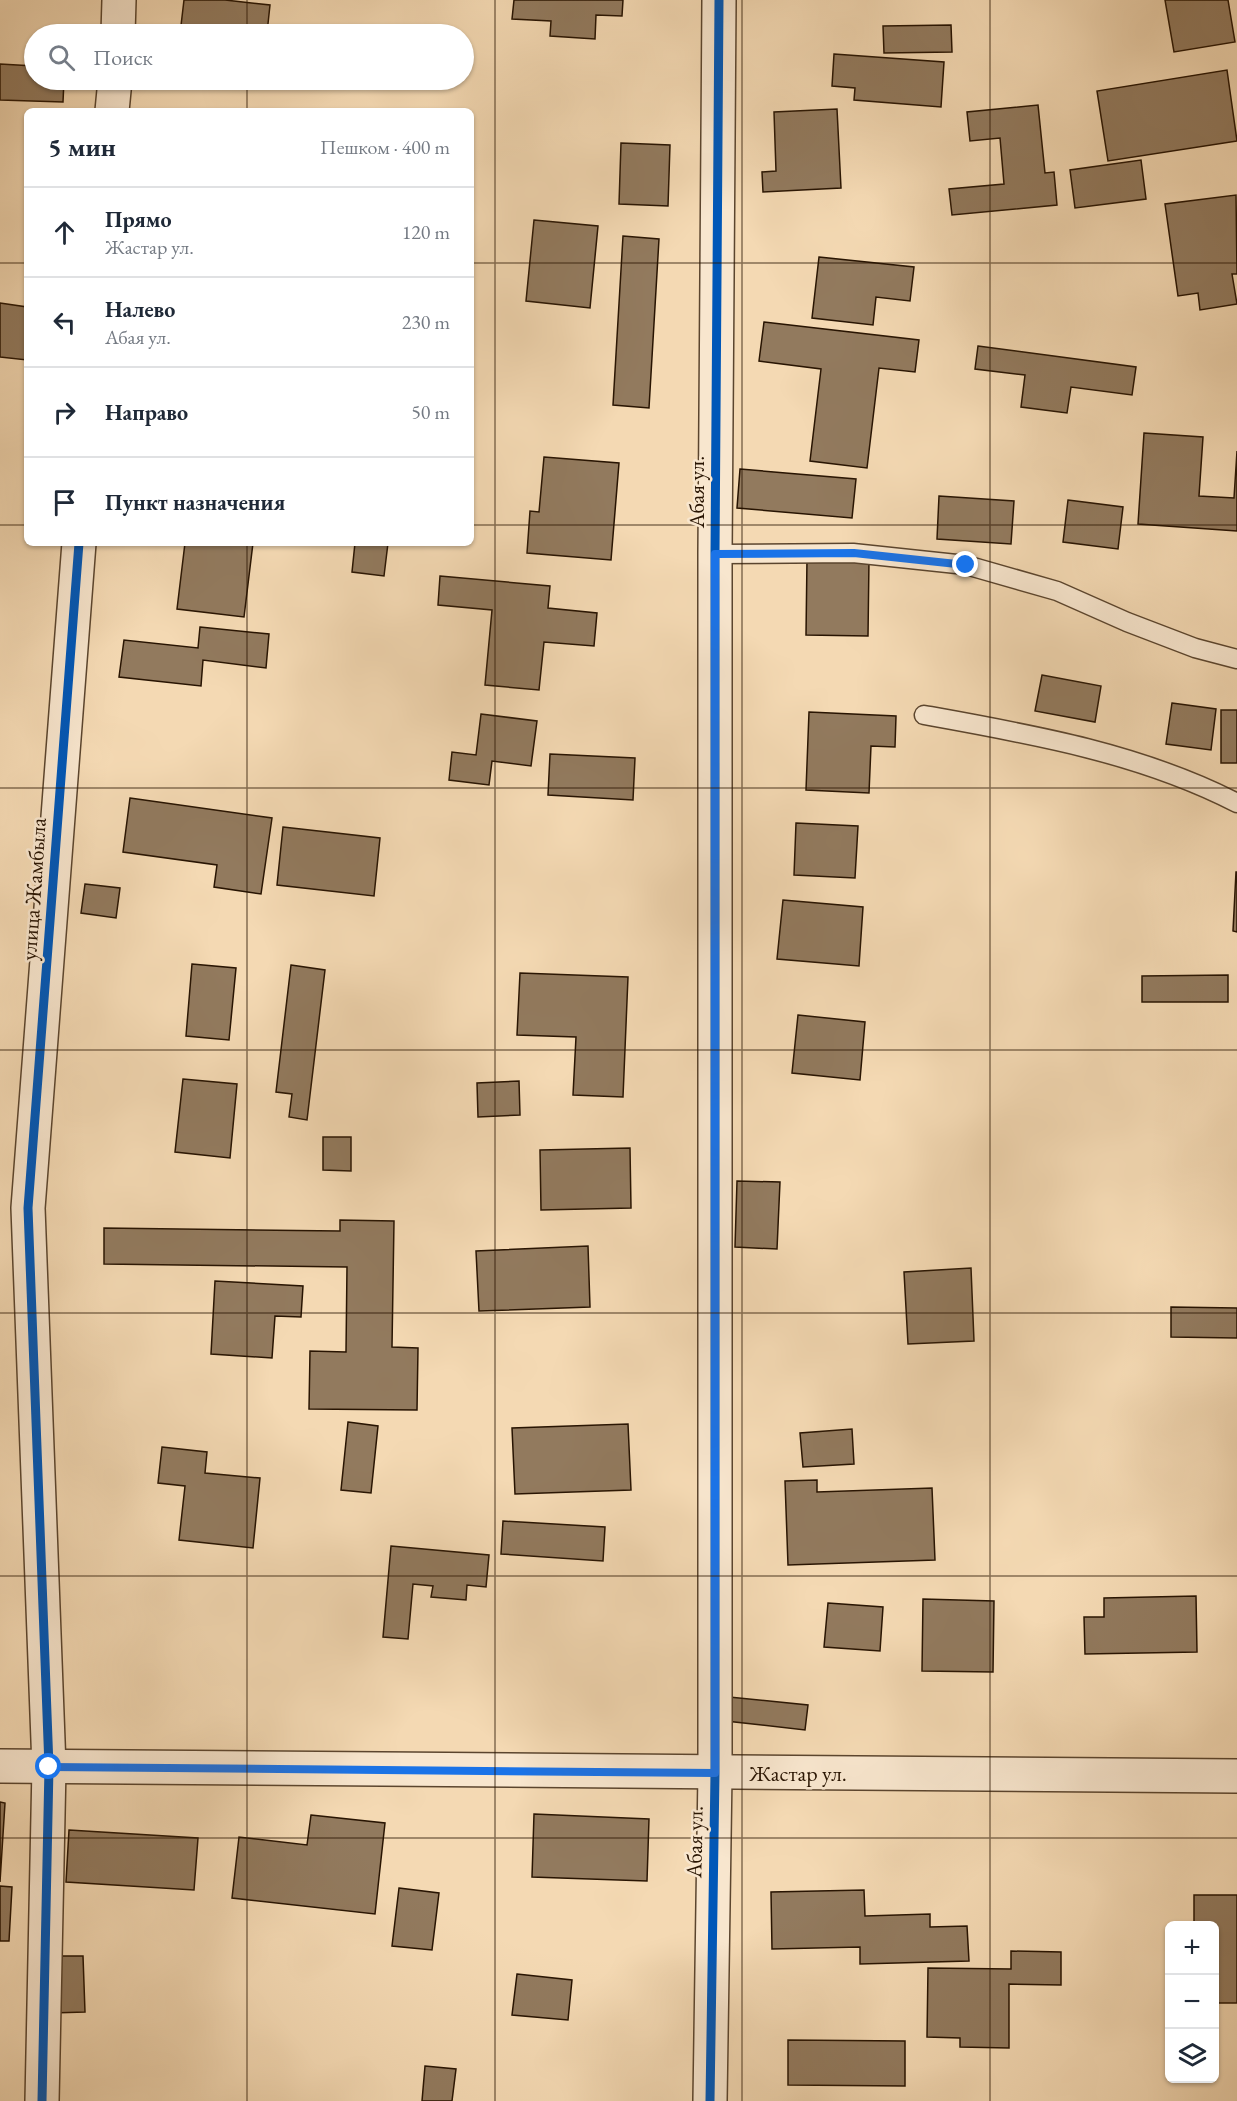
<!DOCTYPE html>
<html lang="ru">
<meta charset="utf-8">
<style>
:root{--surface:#fff;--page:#f6f6f7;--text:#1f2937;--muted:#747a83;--line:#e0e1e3}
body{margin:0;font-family:"EB Garamond",serif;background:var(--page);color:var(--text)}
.controls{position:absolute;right:18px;bottom:18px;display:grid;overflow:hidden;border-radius:9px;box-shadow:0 2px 4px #0004}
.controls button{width:54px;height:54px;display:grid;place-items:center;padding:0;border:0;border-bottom:2px solid var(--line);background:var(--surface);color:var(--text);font:30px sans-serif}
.stop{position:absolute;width:18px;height:18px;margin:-14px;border:4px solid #1a73e8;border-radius:50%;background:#fff}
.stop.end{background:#1a73e8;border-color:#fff;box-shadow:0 2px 6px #0008}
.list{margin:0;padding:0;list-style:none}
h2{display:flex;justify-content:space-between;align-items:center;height:78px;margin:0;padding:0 24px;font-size:26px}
h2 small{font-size:20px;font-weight:400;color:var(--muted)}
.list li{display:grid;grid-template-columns:39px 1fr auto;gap:18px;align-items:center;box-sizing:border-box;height:90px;padding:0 24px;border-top:2px solid var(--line)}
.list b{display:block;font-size:22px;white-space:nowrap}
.list p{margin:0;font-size:20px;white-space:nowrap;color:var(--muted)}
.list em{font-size:20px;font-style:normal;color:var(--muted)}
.icon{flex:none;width:33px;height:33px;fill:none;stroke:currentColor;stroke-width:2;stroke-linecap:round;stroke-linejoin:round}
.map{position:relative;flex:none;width:1237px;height:2101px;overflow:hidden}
.search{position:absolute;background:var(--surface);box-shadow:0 2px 4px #0004;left:24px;top:24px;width:450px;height:66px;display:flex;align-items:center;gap:15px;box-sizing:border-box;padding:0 21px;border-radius:33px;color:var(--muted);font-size:22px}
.panel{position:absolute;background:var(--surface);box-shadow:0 2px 4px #0004;left:24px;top:108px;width:450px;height:438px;border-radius:9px}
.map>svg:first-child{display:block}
.building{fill:#927a5e;stroke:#281402;stroke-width:1.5}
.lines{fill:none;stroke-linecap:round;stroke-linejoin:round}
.service-casing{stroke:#5b452e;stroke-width:21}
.minor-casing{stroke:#5b452e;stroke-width:36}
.service{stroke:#f8e6ce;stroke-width:18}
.minor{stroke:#f8e6ce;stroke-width:33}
.cycleway-casing{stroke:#f8e6ce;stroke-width:13}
.cycleway{stroke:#0057b8;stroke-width:9}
.route{stroke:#1a73e8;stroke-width:8}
.grid{fill:none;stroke:#281402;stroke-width:1.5;stroke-opacity:0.55}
.labels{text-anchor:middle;stroke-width:5;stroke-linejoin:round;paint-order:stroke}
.street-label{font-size:22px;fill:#281402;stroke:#f8e6ce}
</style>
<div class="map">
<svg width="1237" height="2101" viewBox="0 0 1237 2101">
<rect width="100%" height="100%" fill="#f4d9b3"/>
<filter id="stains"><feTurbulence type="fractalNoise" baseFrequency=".00333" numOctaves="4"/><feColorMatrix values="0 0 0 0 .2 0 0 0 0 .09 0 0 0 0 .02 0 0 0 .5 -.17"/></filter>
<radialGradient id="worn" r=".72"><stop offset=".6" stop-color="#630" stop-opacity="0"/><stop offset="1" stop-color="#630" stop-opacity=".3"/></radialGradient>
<g class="building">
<path d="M184,0H225L270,5L267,33L226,29V34H180Z"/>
<path d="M514,0H623L622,16L596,15L595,39L550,36L551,21L512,19Z"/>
<path d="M1165,0H1228L1235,42L1174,52Z"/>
<path d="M951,25L952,52L884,53L883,26Z"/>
<path d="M834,54L944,62L941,107L854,100L855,88L832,86Z"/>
<path d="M0,64L34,66V80H64L63,102L0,100Z"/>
<path d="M1227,70L1237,141L1108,161L1097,91Z"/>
<path d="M1038,105L1045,173L1054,172L1057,205L952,215L949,189L1004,184L1000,138L970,141L967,112Z"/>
<path d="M837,109L841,188L763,192L762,172L776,171L774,112Z"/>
<path d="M621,143L670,145L668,206L619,204Z"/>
<path d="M1141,160L1146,199L1075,208L1070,170Z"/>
<path d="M1236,195L1237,274H1232L1237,304L1200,310L1198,293L1178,296L1165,204Z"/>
<path d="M534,220L598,226L590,308L526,301Z"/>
<path d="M623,236L659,239L649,408L613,405Z"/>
<path d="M819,257L914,267L910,301L876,297L873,325L812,318Z"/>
<path d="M0,303L27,307V360L0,357Z"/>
<path d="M764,322L919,340L915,372L879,368L867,468L810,461L821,369L759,361Z"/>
<path d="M978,346L1136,367L1132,395L1071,387L1067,413L1021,407L1025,375L975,369Z"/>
<path d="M1144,433L1203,437L1199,496L1234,498L1237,451V531L1138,524Z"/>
<path d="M544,457L619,463L611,560L527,553L530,511L539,512Z"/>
<path d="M740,469L856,479L852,518L737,508Z"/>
<path d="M939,496L1014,501L1011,544L937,539Z"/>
<path d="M1068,500L1123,507L1118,549L1063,542Z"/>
<path d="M185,543H253L244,617L177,609Z"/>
<path d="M355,543H388L384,576L352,572Z"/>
<path d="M807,559L869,560L868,636L806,635Z"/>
<path d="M440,576L550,586L548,608L597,613L594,646L544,642L539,690L485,685L492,610L438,605Z"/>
<path d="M200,627L269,634L266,668L203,660L201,686L119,677L124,640L198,648Z"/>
<path d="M1042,675L1101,686L1095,722L1035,711Z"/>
<path d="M1172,703L1216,709L1211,750L1166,744Z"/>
<rect x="1221" y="710" width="16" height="53"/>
<path d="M809,712L896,716L895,747L871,746L869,793L806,790Z"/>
<path d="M481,714L537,721L531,766L492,761L489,785L449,780L452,752L476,755Z"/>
<path d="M550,754L635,758L633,800L548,795Z"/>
<path d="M130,798L272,818L261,894L214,887L217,865L123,852Z"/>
<path d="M796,823L858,826L855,878L794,875Z"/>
<path d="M283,827L380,838L374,896L277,885Z"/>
<path d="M1236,872H1237V932L1233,931Z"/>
<path d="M85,884L120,888L116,918L81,913Z"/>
<path d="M783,900L863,907L859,966L777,959Z"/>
<path d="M192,964L236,968L229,1040L186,1036Z"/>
<path d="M291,965L325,970L307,1120L289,1117L292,1094L276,1092Z"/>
<path d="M520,973L628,977L623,1097L573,1095L576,1037L517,1035Z"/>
<path d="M1228,975V1002H1142V976Z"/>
<path d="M798,1015L865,1022L860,1080L792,1073Z"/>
<path d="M183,1079L237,1084L230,1158L175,1152Z"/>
<path d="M519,1081L520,1115L478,1117L477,1083Z"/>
<path d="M323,1137H351V1171L323,1170Z"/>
<path d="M630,1148L631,1208L541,1210L540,1150Z"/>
<path d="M737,1181L780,1182L777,1249L735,1247Z"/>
<path d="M340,1220L394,1221L392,1347L418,1348L417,1410L309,1409L310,1351L346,1352L347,1267L104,1264V1228L340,1231Z"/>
<path d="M588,1246L590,1307L479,1311L476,1251Z"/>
<path d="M971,1268L974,1341L908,1344L904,1272Z"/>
<path d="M215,1281L303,1286L301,1317L275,1316L272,1358L211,1354Z"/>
<path d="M1171,1307L1237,1308V1338L1171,1337Z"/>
<path d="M348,1422L378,1426L371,1493L341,1490Z"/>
<path d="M628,1424L631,1490L515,1494L512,1428Z"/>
<path d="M852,1429L854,1464L803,1467L800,1433Z"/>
<path d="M162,1447L207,1452L205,1473L260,1478L253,1548L179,1540L185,1486L158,1483Z"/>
<path d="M817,1480V1492L932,1488L935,1560L788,1565L785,1481Z"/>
<path d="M503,1521L605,1527L603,1561L501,1554Z"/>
<path d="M391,1546L489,1555L486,1587L467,1585L466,1600L431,1597L433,1586L413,1584L408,1639L383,1637Z"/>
<path d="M1196,1596L1197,1652L1085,1654L1084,1617H1104V1598Z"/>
<path d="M923,1599L994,1601L993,1672L922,1671Z"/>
<path d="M828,1603L883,1607L880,1651L824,1647Z"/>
<path d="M729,1697L808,1705L805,1730L726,1721Z"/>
<path d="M0,1802L5,1803L0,1882Z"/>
<path d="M534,1814L649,1819L647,1881L532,1877Z"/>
<path d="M311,1815L385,1823L375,1914L232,1898L239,1837L307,1845Z"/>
<path d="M69,1830L198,1838L194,1890L66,1882Z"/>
<path d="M0,1886L12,1887L9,1941H0Z"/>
<path d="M399,1888L439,1893L432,1950L392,1946Z"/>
<path d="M864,1890L865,1916L930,1914V1927L967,1926L969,1961L860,1964V1947L772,1949L771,1892Z"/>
<path d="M1194,1895H1237V2003H1214V1926H1194Z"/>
<path d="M1011,1951L1061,1952V1985L1009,1984V2048L960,2047V2038L927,2037L928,1968L1011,1969Z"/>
<path d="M50,1956H83L85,2012L52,2013Z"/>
<path d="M517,1974L572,1980L568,2020L512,2015Z"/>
<path d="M788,2040L905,2041V2086L788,2085Z"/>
<path d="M425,2066L456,2069L452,2101H422Z"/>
</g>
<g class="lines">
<defs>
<g id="service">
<path d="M715,554L853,553L966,565L1057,591L1127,622L1195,648L1237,659"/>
<path d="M924,715C1030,734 1140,753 1237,803"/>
</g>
<g id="minor">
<path d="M118,34L119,0"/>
<path d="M112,111L115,80"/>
<path d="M0,1766L1237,1776"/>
<path d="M42,2101L49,1767L28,1208L79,543"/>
<path d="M710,2101L715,1773V554L719,0"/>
</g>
</defs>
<use href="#service" class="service-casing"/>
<use href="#minor" class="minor-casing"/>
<use href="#service" class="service"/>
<use href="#minor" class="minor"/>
<defs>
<g id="cycleway">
<path d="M42,2101L49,1767L28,1208L79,543"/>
<path d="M710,2101L715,1773V554L719,0"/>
</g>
</defs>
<use href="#cycleway" class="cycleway-casing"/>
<use href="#cycleway" class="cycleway"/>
</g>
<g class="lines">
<path class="route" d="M49,1767L715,1773V554L854,553L966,565"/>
</g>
<path class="grid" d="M247,0V34M495,0V2101M742,0V2101M990,0V2101M247,80V111M0,263H27M471,263H1237M0,525H27M471,525H1237M247,543V2101M0,788H1237M0,1050H1237M0,1313H1237M0,1576H1237M0,1838H1237"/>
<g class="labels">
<g class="street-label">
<text transform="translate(696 492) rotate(-90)" y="8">Абая ул.</text>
<text transform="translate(33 889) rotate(-86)" y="8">улица Жамбыла</text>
<text x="798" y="1781">Жастар ул.</text>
<text transform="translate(694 1842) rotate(-89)" y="8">Абая ул.</text>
</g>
</g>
<rect width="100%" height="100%" filter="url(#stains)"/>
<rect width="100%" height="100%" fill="url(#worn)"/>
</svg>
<div class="controls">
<button>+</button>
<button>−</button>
<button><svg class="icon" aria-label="layers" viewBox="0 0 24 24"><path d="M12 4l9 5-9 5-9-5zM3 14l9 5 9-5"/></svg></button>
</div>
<div class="stop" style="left:49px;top:1767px"></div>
<div class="stop end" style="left:966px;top:565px"></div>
<div class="search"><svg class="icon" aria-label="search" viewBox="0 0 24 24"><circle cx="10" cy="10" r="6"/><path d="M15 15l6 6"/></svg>Поиск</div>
<section class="panel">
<h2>5 мин<small>Пешком · 400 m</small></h2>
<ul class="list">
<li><svg class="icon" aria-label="ahead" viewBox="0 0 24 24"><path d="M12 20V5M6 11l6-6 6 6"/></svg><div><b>Прямо</b><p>Жастар ул.</p></div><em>120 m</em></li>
<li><svg class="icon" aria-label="left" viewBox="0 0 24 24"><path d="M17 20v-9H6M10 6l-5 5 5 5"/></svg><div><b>Налево</b><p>Абая ул.</p></div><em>230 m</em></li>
<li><svg class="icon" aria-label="right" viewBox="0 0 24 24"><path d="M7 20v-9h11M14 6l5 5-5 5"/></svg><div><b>Направо</b></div><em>50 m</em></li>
<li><svg class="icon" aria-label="arrive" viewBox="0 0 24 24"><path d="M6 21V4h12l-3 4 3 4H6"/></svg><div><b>Пункт назначения</b></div></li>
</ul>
</section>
</div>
